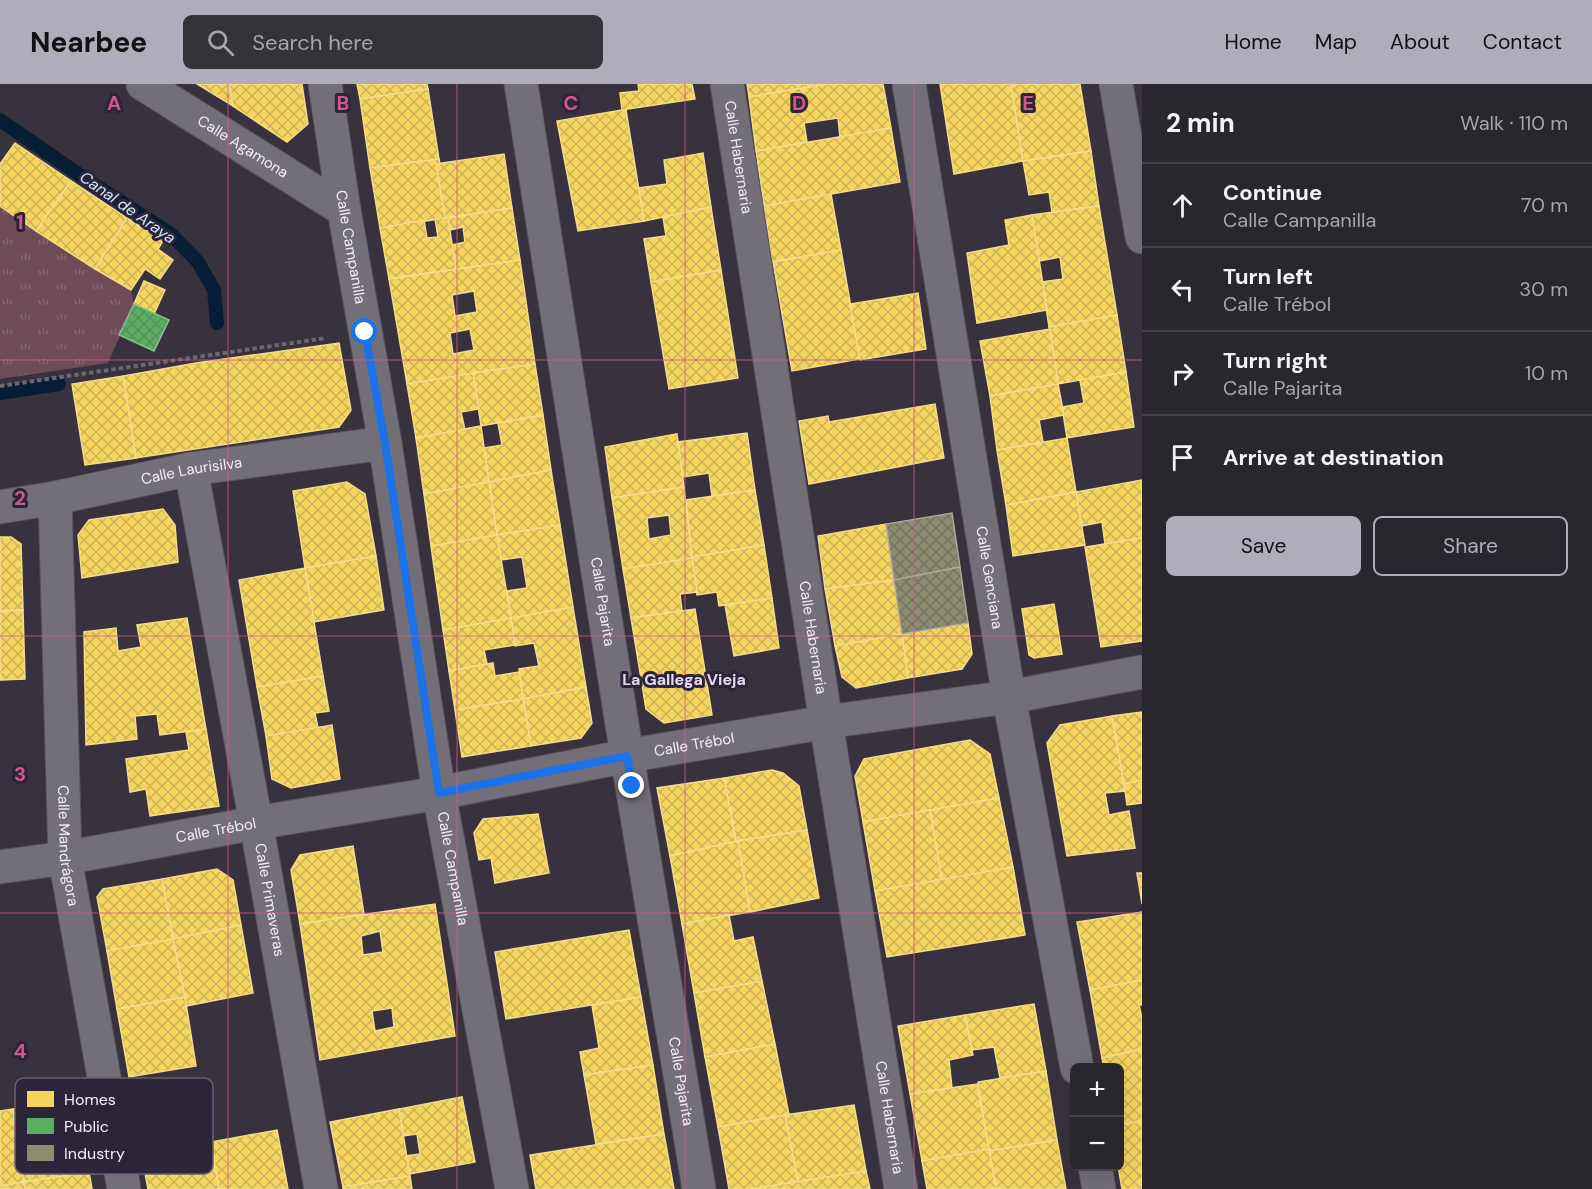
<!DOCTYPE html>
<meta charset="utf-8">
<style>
:root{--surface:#29262e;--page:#35323a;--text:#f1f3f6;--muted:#a5a5aa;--line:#45434a;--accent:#b1acb9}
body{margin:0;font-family:"DM Sans",sans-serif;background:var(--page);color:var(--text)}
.controls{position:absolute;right:18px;bottom:18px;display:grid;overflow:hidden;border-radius:9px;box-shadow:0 6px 24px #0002}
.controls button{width:54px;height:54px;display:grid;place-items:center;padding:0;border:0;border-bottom:2px solid var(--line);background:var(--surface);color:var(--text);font:30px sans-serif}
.stop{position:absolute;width:18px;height:18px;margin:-14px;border:4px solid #1a73e8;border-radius:50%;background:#fff}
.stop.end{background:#1a73e8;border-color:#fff;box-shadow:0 2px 6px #0008}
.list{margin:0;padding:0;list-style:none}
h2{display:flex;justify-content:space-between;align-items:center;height:78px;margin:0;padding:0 24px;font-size:26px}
h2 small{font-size:20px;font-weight:400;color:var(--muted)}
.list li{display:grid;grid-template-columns:39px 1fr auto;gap:18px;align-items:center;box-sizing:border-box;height:84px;padding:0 24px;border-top:2px solid var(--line)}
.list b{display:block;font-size:22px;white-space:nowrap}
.list p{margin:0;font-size:20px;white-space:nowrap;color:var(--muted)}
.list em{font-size:20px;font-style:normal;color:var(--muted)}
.actions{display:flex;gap:12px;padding:18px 24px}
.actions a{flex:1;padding:14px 0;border:2px solid var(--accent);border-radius:9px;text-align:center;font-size:21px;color:var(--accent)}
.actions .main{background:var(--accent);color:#111}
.icon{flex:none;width:33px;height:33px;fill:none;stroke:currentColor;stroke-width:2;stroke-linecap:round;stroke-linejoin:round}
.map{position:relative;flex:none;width:1142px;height:1105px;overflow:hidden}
header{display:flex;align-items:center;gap:36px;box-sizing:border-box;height:84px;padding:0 30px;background:var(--accent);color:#111}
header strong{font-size:28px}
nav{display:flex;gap:33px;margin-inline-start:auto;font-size:21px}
.search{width:420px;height:54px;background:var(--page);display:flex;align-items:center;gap:15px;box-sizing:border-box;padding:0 21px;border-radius:9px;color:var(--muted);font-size:22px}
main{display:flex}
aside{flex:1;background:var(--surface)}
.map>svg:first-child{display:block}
.park{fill:url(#park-tufts)}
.homes{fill:url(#homes-cross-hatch);stroke:#f5dc8c;stroke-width:1.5;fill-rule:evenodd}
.public{fill:url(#public-cross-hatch);stroke:#88c18f;stroke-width:1.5}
.industry{fill:url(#industry-cross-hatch);stroke:#aba998;stroke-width:1.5}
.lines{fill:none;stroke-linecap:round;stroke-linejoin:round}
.stream{stroke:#051d35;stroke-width:14}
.minor-casing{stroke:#55515c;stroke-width:35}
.path{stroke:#6c6871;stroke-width:4;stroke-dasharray:4.5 3;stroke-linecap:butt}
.minor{stroke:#736f79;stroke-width:33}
.route{stroke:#1a73e8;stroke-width:8}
.grid{fill:none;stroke:#d1588b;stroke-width:1.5;stroke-opacity:0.55}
.labels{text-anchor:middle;stroke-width:6;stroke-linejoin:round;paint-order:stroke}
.street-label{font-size:15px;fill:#f3edfb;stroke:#2c2438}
.water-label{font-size:16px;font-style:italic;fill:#cde5fd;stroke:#2c2438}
.neighbourhood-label{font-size:16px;font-weight:bold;fill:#e3d9f3;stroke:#2c2438}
.key{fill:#2c2438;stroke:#686072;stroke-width:1.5}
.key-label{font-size:16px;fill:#f3edfb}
.grid-label{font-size:20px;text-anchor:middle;font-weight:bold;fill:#d1588b;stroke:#2c2438;stroke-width:6;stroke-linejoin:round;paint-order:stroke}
</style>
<header>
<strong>Nearbee</strong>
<div class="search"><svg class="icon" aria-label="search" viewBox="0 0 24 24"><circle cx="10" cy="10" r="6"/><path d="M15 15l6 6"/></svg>Search here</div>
<nav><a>Home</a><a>Map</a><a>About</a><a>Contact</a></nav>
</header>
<main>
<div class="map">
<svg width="1142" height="1105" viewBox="0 0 1142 1105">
<defs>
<pattern id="park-tufts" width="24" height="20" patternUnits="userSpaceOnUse" patternTransform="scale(1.5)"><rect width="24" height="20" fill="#6f4b57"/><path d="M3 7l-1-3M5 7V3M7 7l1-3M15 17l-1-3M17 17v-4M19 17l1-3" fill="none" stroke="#846570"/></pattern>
<pattern id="homes-cross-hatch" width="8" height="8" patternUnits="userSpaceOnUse" patternTransform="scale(1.5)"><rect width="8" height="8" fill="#f6d55c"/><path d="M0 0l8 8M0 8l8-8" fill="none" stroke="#cbb258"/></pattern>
<pattern id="public-cross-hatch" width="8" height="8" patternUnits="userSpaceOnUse" patternTransform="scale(1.5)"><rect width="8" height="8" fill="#5aae61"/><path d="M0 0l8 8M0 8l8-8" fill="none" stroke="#558f5a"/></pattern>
<pattern id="industry-cross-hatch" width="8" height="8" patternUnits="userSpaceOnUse" patternTransform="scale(1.5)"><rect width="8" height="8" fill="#8c8c6e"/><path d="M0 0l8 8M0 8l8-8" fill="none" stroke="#757462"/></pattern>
</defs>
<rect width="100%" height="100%" fill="#37323e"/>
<path class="park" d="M0,122L95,185L131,206L134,220L108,279L0,295Z"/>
<g class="homes">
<path d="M197,0H229L233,22Z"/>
<path d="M229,0H302L308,40L287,58L233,22Z"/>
<path d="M357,0H427L428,5L360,15Z"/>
<path d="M638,0H692L695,15L622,26L620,9L639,7Z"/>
<path d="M747,0H828L749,13Z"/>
<path d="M828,0H883L891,44L840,53L838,34L804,39L807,58L756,67L749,13Z"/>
<path d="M940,0H1011L1023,77L954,90Z"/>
<path d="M1011,0H1080L1091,67L1023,77Z"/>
<path d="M428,5L439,75L370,84L360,15Z"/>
<path d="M622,26H626L644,137L578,147L557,37Z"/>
<path d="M891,44L900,98L764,122L756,67Z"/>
<path d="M15,59L71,97L36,147L0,122V80Z"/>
<path d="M1091,67L1099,122L1052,128L1049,108L1029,111L1023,77Z"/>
<path d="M703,69L711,123L644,137L639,104L667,100L664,76Z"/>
<path d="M504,70L512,124L445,134L436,80Z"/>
<path d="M439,75L440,80H436L445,134L380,144L370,84Z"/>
<path d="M71,97L127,134L95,185L36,147Z"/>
<path d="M831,110L841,166L772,178L764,122Z"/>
<path d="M1099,122L1117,231L1049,243L1042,198L1063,195L1060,173L1039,177L1032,131Z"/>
<path d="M711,123L721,186L651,198L644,155L666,152L663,133Z"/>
<path d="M512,124L520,176L456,185L452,161L465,158L463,143L450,146L448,134Z"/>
<path d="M1032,131L1047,226L977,239L967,169L1009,161L1005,136Z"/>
<path d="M127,134L163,157L158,165L173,176L160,195L145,185L131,206L95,185Z"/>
<path d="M445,134H448L456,185L389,195L380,144L424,136L427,154L438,153L435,135Z"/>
<path d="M841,166L860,275L792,287L773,178Z"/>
<path d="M520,176L535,280L407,300L389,195ZM474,207L477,228L455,232L452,211ZM470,245L474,266L453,270L450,249Z"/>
<path d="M721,186L738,294L669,305L651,198Z"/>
<path d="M144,197L165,206L154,230L134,220Z"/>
<path d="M918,209L926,265L860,276L850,220Z"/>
<path d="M1117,231L1126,288L1058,300L1049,243Z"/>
<path d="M1050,245L1058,300L990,312L980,257Z"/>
<path d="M339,259L351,326L339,343L136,374L123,292L196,279Z"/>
<path d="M535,280L543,331L481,342L473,289Z"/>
<path d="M1126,288L1134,343L1067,354L1062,323L1084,319L1080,296Z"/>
<path d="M473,289L479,325L461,328L465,346L416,354L407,300Z"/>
<path d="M123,292L136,374L85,381L72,300Z"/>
<path d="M1058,300L1064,331L1039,336L1043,358L997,366L990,312Z"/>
<path d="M935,320L944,374L809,400L799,337L828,332L829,338Z"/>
<path d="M543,331L551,386L489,398L484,364L502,361L498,339Z"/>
<path d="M481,342L489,398L424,410L416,354Z"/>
<path d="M747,349L755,406L712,412L709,389L683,393L678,358Z"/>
<path d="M677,350L684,403L612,414L605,363Z"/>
<path d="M1067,354L1076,408L1006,421L997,366Z"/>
<path d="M551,386L560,441L497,451L489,398Z"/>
<path d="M1142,396V454L1105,460L1102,438L1081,442L1076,408Z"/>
<path d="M347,398L365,410L376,472L305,484L293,407Z"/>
<path d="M489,398L497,451L431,462L424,410Z"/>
<path d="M684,403L692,474L623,485L612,414ZM669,431L671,451L649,455L647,434Z"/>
<path d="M755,406L764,461L692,473L686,416Z"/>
<path d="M1076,408L1085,461L1013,472L1006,421Z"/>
<path d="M163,425L175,441L178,478L82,494L78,451L89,436Z"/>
<path d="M886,440L894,496L825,505L818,452Z"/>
<path d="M560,441L573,523L511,534L507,507L527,504L522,473L501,476L497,451Z"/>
<path d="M497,451L511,534L443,546L431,462Z"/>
<path d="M0,453H11L21,460L23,526L0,527Z"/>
<path d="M1142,454V557L1101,563L1085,463Z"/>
<path d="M764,461L772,514L719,522L717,508L697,511L692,473Z"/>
<path d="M376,472L384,526L314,538L305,484Z"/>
<path d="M692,474L697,508L680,510L682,527L631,534L623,485Z"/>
<path d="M305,484L323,592L257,603L239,496Z"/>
<path d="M894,496L902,550L835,562L825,505Z"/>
<path d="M772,514L779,564L734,572L725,521Z"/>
<path d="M1054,520L1062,570L1034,574L1029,571L1022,525Z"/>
<path d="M573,523L586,603L523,615L519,585L539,582L534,559L515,562L511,534Z"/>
<path d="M695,525L712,631L664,639L646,625L631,534Z"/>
<path d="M23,526L25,595L0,596V527Z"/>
<path d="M187,534L206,645L160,651L157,630L135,632L137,655L86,661L84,548L116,544L118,567L141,563L137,541Z"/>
<path d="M511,534L515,561L484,566L487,580L449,587L443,546Z"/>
<path d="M968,539L972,570L962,585L908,594L902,550Z"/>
<path d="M902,550L908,594L856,604L842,593L835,562Z"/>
<path d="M493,579L495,592L519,588L523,615L455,626L449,587Z"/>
<path d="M323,592L329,627L315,629L318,644L266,652L257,603Z"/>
<path d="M586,603L592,639L581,654L531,662L523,615Z"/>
<path d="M523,615L531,662L462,673L455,626Z"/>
<path d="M1142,628V696L1124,700L1112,632Z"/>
<path d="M1112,632L1125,707L1105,709L1109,731L1129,727L1135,764L1067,772L1047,659L1060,641Z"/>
<path d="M332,641L340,695L291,704L272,695L266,652Z"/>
<path d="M206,645L219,722L150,732L146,705L130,708L126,675L189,666L186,648Z"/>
<path d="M970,656L990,670L999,714L863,738L855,692L864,675Z"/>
<path d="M772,686L783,689L799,702L807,746L736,757L724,694Z"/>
<path d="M724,694L736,757L670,772L657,704Z"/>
<path d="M1142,696V719L1127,721L1124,700Z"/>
<path d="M999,714L1013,783L942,796L930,726Z"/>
<path d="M930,726L942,796L875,807L863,738Z"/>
<path d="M538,730L549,789L495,799L491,774L479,776L474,749L483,735Z"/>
<path d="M807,746L819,814L750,828L738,757Z"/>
<path d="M738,757L750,828L682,840L670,772Z"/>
<path d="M353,762L364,830L300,840L291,786L300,771Z"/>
<path d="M1013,783L1025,851L887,873L875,807Z"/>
<path d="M217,785L233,796L241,841L173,855L162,795Z"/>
<path d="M1137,789H1142V820Z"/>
<path d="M162,795L173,855L107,867L97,813L103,805Z"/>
<path d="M435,820L455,952L320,976L300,840ZM380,847L383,868L363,871L361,852ZM392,924L394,943L375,947L372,927Z"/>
<path d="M1142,828V896L1090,906L1077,838Z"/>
<path d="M729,831L734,857L753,853L762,897L694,909L682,840Z"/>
<path d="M241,841L253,909L186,922L173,855Z"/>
<path d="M629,846L641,913L506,935L495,868Z"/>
<path d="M173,855L185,913L117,925L107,867Z"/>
<path d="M1142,896V921H1139L1142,934V965L1102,974L1090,906Z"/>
<path d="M762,897L775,960L705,973L694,909Z"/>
<path d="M185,913L196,982L129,993L117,925Z"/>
<path d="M641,913L653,981L584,991L580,968L599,964L592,921Z"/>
<path d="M1034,920L1046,987L1000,994L994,963L972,966L965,931Z"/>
<path d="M965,931L973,971L949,976L952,1004L910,1010L898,942Z"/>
<path d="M775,960L789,1031L718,1043L705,973Z"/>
<path d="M1142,965V1037L1120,1041V984H1104L1102,974Z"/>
<path d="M653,981L664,1050L596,1060L584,991Z"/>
<path d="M1046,987L1057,1056L989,1067L978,998Z"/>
<path d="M977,1000L989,1065L922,1077L910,1010Z"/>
<path d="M462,1013L475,1078L410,1090L406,1072L420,1070L417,1050L403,1052L399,1025Z"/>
<path d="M76,1015L89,1088L24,1098L13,1025Z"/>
<path d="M854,1021L866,1087L798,1098L785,1031Z"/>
<path d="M13,1025L24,1098L0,1102V1027Z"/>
<path d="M399,1025L410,1092L343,1103L330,1038Z"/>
<path d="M785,1031L798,1098L751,1105H729L718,1043Z"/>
<path d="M1142,1037V1105H1122L1118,1082L1120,1041Z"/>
<path d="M277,1046L288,1105H219L211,1058Z"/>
<path d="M209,1050L219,1105H148L140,1062Z"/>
<path d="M664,1050L674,1105H536L530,1071Z"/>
<path d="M1057,1056L1066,1105H996L989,1067Z"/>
<path d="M989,1065L996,1105H927L922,1077Z"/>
<path d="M866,1087L870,1105H751L783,1100Z"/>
<path d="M89,1088L92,1105H25L24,1098Z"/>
<path d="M410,1092L412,1105H343V1103Z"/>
<path d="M24,1098L25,1105H0V1102Z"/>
</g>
<path class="public" d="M134,220L169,236L154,267L119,251Z"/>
<g class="industry">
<path d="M952,429L960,483L894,496L886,440Z"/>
<path d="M960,483L968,539L902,550L894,496Z"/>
</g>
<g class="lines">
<g class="stream">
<path d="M0,36L87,96L172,151L198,178L214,206L217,239"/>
<path d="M0,309L59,300"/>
</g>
<defs>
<g id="minor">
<path id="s1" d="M143,0L344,126"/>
<path id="s2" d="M325,0L344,126L385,359L439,709L512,1105"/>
<path id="s3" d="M521,0L627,672L699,1105"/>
<path id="s4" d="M727,0L826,638L901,1105"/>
<path id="s5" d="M909,0L1009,613L1077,984"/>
<path d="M1116,0L1142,153"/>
<path id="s6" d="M191,385L261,766L321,1105"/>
<path id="s7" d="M55,414L65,774L124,1105"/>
<path id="s8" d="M0,423L55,414L191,385L385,359"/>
<path id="s9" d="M0,783L65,774L256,739L439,709L627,672L826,638L1009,613L1142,588"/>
<path d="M1095,1082L1099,1105"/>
</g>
</defs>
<use href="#minor" class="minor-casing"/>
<path class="path" d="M0,302L326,254"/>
<use href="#minor" class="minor"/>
</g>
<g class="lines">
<path class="route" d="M365,248L385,359L439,709L627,672L632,702"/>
</g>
<path class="grid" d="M228,0V1105M457,0V1105M685,0V1105M914,0V1105M0,276H1142M0,552H1142M0,829H1142"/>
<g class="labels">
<g class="street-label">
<text dy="5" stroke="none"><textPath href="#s1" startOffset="118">Calle Agamona</textPath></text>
<text dy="5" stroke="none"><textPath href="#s4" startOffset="74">Calle Habernaria</textPath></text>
<text dy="5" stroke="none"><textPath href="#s2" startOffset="165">Calle Campanilla</textPath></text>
<text dy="5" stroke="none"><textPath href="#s8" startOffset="195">Calle Laurisilva</textPath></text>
<text dy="5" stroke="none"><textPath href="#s5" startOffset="500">Calle Genciana</textPath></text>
<text dy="5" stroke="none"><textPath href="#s3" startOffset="524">Calle Pajarita</textPath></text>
<text dy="5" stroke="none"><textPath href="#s4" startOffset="560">Calle Habernaria</textPath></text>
<text dy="5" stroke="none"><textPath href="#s9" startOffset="705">Calle Trébol</textPath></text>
<text dy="5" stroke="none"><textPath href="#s9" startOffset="219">Calle Trébol</textPath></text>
<text dy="5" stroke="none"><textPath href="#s7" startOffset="348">Calle Mandrágora</textPath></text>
<text dy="5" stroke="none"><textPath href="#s2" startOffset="795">Calle Campanilla</textPath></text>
<text dy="5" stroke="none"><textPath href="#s6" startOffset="438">Calle Primaveras</textPath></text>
<text dy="5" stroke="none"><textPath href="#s3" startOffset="1010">Calle Pajarita</textPath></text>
<text dy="5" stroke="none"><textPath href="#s4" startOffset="1046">Calle Habernaria</textPath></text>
</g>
<g class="water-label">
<text transform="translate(128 123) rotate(35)" y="6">Canal de Araya</text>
</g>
<g class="neighbourhood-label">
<text x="684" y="601">La Gallega Vieja</text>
</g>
</g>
<rect x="15" y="994" width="198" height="96" rx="9" class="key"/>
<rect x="27" y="1007" width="27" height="16" fill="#f6d55c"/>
<rect x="27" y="1034" width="27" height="16" fill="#5aae61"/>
<rect x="27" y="1061" width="27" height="16" fill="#8c8c6e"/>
<g class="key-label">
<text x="64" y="1021">Homes</text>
<text x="64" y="1048">Public</text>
<text x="64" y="1075">Industry</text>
</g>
<g class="grid-label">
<text x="114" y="26">A</text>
<text x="343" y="26">B</text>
<text x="571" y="26">C</text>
<text x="799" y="26">D</text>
<text x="1028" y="26">E</text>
<text x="20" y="145">1</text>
<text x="20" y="421">2</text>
<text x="20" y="697">3</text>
<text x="20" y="974">4</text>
</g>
</svg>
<div class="controls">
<button>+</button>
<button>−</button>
</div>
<div class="stop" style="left:365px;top:248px"></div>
<div class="stop end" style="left:632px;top:702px"></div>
</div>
<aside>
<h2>2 min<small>Walk · 110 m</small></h2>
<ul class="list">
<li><svg class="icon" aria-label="ahead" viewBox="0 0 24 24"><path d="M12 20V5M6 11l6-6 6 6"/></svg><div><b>Continue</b><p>Calle Campanilla</p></div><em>70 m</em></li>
<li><svg class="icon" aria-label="left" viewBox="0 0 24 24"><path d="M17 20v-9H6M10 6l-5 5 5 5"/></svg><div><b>Turn left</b><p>Calle Trébol</p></div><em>30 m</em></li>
<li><svg class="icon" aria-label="right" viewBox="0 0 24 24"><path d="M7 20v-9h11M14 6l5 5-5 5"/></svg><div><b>Turn right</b><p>Calle Pajarita</p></div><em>10 m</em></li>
<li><svg class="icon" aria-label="arrive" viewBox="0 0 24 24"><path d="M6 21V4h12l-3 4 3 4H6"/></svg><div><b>Arrive at destination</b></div></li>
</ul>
<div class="actions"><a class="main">Save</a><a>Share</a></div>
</aside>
</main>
